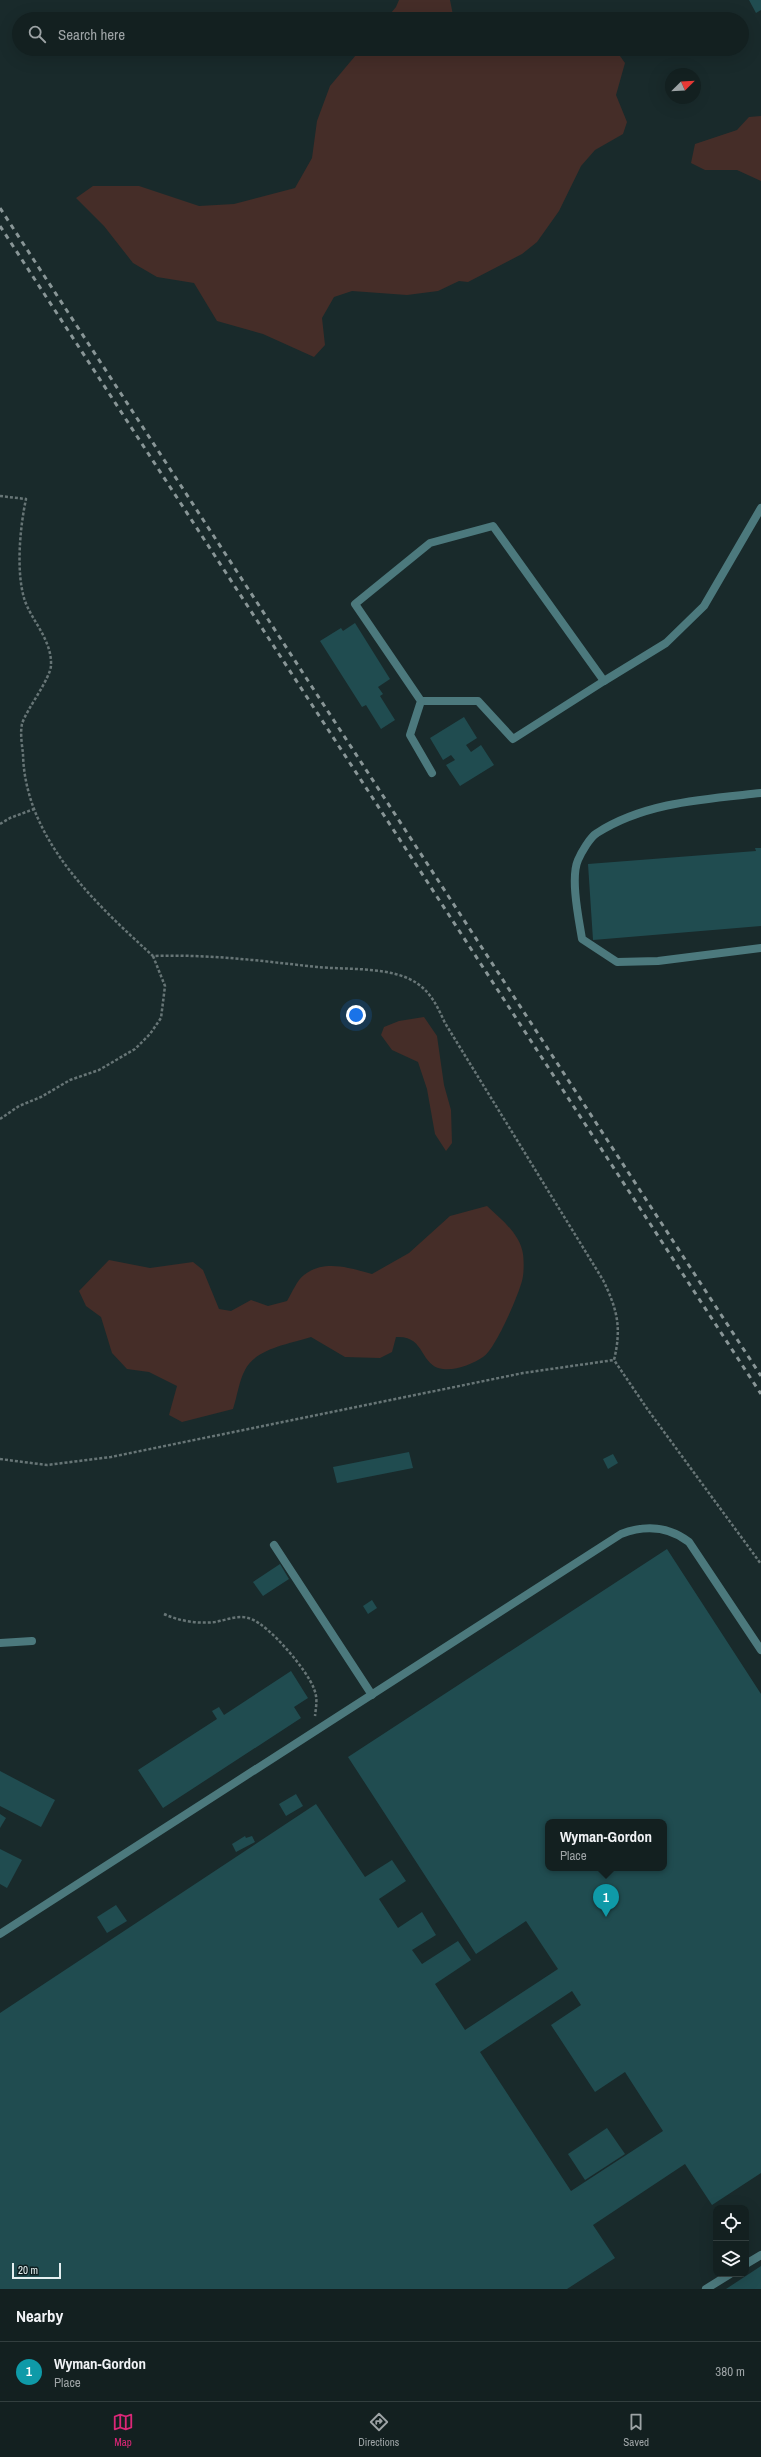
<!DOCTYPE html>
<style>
:root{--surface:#132020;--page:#1c2829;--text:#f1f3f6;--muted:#9da3a5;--line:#323e3e;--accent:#db2777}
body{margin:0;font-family:"Archivo Narrow",sans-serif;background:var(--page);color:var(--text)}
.controls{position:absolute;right:12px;bottom:12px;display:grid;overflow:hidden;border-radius:8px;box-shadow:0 4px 16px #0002}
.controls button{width:36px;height:36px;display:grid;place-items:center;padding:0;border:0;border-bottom:1px solid var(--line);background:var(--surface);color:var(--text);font:20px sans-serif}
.compass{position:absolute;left:665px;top:68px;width:36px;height:36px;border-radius:50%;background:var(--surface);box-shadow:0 4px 16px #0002;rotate:66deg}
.scale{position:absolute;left:12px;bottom:10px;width:49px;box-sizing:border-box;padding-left:4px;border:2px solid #e5eff0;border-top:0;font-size:11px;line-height:14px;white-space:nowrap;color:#e5eff0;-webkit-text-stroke:3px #0f2022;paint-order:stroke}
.you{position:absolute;left:356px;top:1015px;width:14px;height:14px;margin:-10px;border:3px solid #fff;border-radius:50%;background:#1a73e8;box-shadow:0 0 0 6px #1a73e833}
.badge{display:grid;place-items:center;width:26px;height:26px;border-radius:50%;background:var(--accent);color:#fff;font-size:13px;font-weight:700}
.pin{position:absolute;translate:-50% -33px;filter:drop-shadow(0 1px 2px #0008)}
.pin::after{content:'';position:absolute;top:21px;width:14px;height:12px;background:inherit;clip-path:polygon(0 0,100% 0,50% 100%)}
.popup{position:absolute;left:545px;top:1819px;width:122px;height:52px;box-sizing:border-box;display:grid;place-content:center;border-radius:8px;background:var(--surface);filter:drop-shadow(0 1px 3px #0005);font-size:13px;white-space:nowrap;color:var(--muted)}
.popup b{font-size:15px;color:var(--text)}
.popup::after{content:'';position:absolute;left:50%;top:100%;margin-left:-8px;border:8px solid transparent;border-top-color:var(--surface)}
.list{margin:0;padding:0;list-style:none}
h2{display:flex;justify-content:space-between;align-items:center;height:52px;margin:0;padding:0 16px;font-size:17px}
h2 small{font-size:13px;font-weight:400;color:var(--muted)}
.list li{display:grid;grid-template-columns:26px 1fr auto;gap:12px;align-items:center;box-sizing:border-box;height:60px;padding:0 16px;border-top:1px solid var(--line)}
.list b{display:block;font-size:15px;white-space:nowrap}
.list p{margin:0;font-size:13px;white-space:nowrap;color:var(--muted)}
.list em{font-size:13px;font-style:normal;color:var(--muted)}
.icon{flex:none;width:22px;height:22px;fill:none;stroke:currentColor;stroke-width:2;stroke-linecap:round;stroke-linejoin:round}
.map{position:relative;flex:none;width:761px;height:2289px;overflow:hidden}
.search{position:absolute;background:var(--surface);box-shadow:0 4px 16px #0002;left:12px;right:12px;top:12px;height:44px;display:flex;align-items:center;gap:10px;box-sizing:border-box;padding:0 14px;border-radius:22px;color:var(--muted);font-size:15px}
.sheet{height:112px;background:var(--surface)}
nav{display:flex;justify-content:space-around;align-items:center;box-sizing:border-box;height:56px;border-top:1px solid var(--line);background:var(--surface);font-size:11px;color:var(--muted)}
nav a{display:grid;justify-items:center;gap:2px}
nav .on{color:var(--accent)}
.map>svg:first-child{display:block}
.green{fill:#452d28}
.building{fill:#204c50;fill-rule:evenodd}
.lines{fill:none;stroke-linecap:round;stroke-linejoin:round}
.path{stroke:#677576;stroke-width:2.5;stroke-dasharray:3 2;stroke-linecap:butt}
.lane{stroke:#4c797d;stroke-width:8}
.rail{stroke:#899697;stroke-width:3;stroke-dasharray:5 5;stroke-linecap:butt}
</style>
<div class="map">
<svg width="761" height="2289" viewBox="0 0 761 2289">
<rect width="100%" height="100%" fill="#192a2b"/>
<g class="green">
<path d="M399,0H450L453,15L458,19H386L396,7Z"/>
<path d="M361,49H615L625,63L616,95L627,122L623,134L595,150L581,166L559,211L537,242L522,254L468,282L459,281L438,291L407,295L352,291L334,297L322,318L325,345L314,357L263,334L217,321L194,283L157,277L133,263L104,226L76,198L93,186H139L199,206L234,204L295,188L312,158L317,121L330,86Z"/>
<path d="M761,116V181L737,170H705L691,163L695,144L737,130L749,117Z"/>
<path d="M424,1017L437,1036L444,1085L451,1110L452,1143L446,1151L435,1134L427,1089L418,1062L392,1050L381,1035L384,1027L399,1021Z"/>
<path d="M487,1206C501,1219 520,1234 523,1254C524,1262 524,1274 522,1281C518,1296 495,1350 483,1357C473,1364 455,1371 443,1369C419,1366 426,1335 396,1337L392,1352L380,1358L345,1357L311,1337C290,1344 256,1348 245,1370C239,1381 237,1397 233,1409L182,1422L169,1415L177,1386L149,1372L127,1369L112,1353L101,1317L86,1306L79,1291L109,1260L150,1268L193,1262L203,1270L219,1309L231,1311L251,1300L268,1306L287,1301C292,1293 297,1280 304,1275C324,1259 350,1268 372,1274L409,1253L450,1216Z"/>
</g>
<g class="building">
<path d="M749,0H761V10L756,13Z"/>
<path d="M355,623L390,679L378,687L383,694L380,696L395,720L381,729L366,705L362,707L320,641L341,628L343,631Z"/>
<path d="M464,717L477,738L466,745L471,752L481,745L494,765L460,786L446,765L455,760L451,755L443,760L430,738Z"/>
<path d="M755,848H761V926L593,940L588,864L756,851Z"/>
<path d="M409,1452L413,1468L337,1483L333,1467Z"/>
<path d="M613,1454L618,1463L608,1469L603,1459Z"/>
<path d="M667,1549L761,1694V2173L712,2205L685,2164L593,2225L615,2258L567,2289H0V2013L316,1804L365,1877L392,1860L406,1881L379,1899L398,1928L422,1912L436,1935L412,1950L422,1964L458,1941L471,1960L435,1984L465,2030L558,1969L526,1921L476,1954L348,1757ZM548,1822H664V1868H548ZM572,1991L581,2005L551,2025L595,2092L625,2072L663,2131L571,2191L480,2052Z"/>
<path d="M280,1564L289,1579L263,1596L253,1582Z"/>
<path d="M372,1600L377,1608L368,1614L363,1606Z"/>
<path d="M291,1671L308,1698L294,1707L301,1718L163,1808L138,1770L217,1719L212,1711L219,1707L224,1715Z"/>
<path d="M0,1771L55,1800L41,1827L0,1806Z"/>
<path d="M296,1794L303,1806L286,1816L279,1804Z"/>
<path d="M0,1814L6,1818L0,1828Z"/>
<path d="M245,1836L246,1838L252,1836L255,1842L236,1852L232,1844Z"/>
<path d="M0,1849L22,1860L7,1888L0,1884Z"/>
<path d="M116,1905L127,1921L107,1933L97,1917Z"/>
<path d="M607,2128L625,2154L585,2180L568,2154Z"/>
<path d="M761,2266V2289H726Z"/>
</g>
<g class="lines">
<g class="path">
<path d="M0,496L26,499C20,527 16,570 24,598C30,619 52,639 51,665C51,678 26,710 22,724C20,733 22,745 23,754C25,839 95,903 153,956C210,954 262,961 317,967C348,970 393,966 418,984C432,994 438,1008 445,1023L603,1280C617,1309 622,1327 614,1360L648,1410L761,1564"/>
<path d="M0,824L10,818L34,809"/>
<path d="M0,1119L19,1106L41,1097L70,1080L99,1070L135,1049L150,1034L161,1018L165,986L153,956"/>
<path d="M0,1459L47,1465L111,1457L523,1373L614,1360"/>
<path d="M164,1614C179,1621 197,1624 215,1622C227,1620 239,1614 251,1619C269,1625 308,1671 314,1689C318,1698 316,1707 315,1716"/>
</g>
<g class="lane">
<path d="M421,701H478L513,739L604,681"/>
<path d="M432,773L410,735L421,701L355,604L430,543L493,526L604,681L666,643L704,606L761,508"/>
<path d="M761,793C706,799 645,802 597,833C590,837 581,853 578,860C570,878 579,920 582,939L617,962L658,961L761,948"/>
<path d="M274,1545L372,1695"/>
<path d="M0,1643L32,1641"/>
<path d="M0,1934L621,1534C645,1525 668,1526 689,1542L761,1650"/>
<path d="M746,2264L761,2255"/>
<path d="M706,2289L730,2274"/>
</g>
<g class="rail">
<path d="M0,208L761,1376"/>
<path d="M0,226L761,1394"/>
</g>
</g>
</svg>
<div class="controls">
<button><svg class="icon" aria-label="locate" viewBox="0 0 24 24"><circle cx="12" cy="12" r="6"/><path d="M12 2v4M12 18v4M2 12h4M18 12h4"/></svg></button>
<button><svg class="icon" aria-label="layers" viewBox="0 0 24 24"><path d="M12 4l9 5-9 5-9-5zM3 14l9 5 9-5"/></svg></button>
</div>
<svg class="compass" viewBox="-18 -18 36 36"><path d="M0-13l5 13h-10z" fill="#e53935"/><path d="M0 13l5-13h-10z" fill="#9da3a5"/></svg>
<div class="scale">20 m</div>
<div class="you"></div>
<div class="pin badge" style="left:606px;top:1917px;background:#0f9aa8">1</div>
<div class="popup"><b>Wyman-Gordon</b>Place</div>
<div class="search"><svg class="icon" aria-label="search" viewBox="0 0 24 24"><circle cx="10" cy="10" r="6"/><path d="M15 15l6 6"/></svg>Search here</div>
</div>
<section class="sheet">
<h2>Nearby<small></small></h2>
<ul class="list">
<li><span class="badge" style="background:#0f9aa8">1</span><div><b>Wyman-Gordon</b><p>Place</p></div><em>380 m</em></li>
</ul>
</section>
<nav>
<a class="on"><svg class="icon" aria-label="map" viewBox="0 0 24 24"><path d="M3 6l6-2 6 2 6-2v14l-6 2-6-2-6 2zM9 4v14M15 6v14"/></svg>Map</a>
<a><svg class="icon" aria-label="directions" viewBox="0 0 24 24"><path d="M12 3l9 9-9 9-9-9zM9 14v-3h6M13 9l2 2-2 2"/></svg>Directions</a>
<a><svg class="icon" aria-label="saved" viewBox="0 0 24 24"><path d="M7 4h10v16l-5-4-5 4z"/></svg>Saved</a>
</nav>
